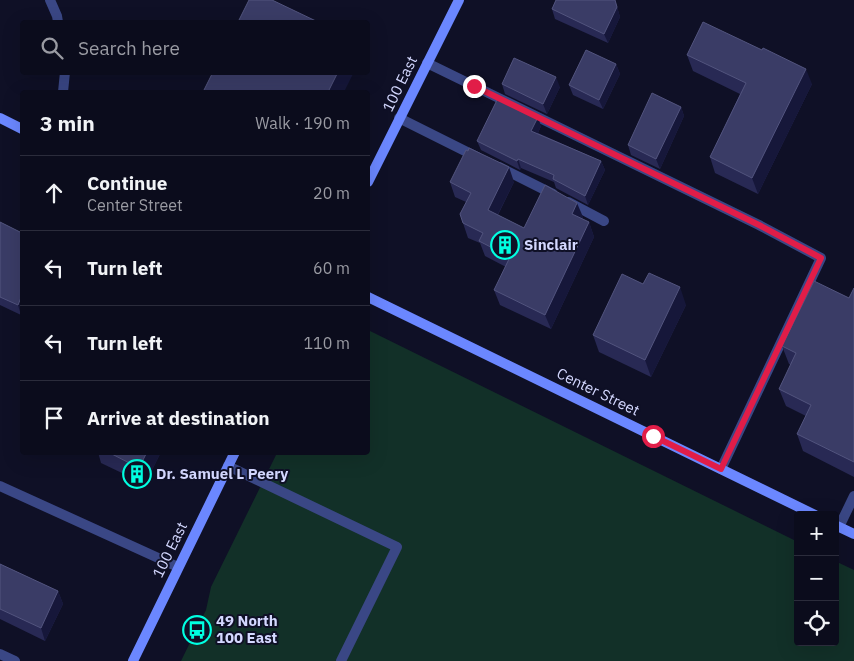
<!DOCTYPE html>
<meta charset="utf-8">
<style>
:root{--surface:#0b0c1c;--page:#141525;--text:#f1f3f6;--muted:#9a9ba3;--line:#2b2c3b}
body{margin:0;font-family:"IBM Plex Sans",sans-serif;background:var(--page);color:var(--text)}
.controls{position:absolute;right:15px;bottom:15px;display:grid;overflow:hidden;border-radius:5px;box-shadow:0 5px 20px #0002}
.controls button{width:45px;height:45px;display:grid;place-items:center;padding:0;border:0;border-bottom:1px solid var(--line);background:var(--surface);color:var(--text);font:25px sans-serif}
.stop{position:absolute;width:15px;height:15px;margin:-11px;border:4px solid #e11d48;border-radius:50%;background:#fff}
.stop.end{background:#e11d48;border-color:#fff;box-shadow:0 1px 5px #0008}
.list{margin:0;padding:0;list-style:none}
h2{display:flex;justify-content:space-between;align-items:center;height:65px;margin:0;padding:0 20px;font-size:21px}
h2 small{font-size:16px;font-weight:400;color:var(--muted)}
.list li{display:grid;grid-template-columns:32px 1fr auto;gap:15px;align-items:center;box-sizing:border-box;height:75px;padding:0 20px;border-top:1px solid var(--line)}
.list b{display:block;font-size:19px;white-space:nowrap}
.list p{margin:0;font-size:16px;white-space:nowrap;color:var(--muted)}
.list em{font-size:16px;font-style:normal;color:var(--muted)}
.icon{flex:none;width:28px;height:28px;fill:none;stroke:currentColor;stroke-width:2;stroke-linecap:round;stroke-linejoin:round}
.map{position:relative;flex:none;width:854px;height:661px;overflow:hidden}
.search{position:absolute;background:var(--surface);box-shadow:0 5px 20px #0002;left:20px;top:20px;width:350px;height:55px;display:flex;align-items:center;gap:12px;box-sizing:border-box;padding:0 18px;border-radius:5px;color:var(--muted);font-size:19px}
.panel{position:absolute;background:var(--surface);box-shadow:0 5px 20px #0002;left:20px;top:90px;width:350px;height:365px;border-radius:5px}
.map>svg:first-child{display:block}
.green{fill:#123028}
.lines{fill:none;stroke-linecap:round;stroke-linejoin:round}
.service{stroke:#3a4785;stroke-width:10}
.minor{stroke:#3a4785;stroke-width:10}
.secondary{stroke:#6b87ff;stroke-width:10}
.wall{fill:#282954}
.shaded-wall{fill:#16173a}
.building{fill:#3a3c66;stroke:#52547e}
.route{stroke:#e11d48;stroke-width:6}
.labels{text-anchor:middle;stroke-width:4;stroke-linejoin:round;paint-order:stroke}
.street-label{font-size:15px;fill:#d4d8ff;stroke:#0f1026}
.poi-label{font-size:15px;font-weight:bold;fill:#d4d8ff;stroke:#0f1026;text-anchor:start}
</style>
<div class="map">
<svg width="854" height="661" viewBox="0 0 854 661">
<rect width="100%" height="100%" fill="#0f1026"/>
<path class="green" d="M368,330L798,542V642H835V561L854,570V661H181L206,610L211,587L277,453L368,452Z"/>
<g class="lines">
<g class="service">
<path d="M427,63L759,225L821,258L721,469"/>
<path d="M399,118L477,157"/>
<path d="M499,167L553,194"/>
<path d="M568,202L604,221"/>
<path d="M228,466L397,547L341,661"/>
<path d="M0,486L178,567"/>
<path d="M839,527L854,496"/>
<path d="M0,654L15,661"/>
</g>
<g class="minor">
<path d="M50,0L57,16L58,22"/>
<path d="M63,92L65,72"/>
</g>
<g class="secondary">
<path d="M0,118L22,129"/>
<path d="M368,182L459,0"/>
<path d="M368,297L815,515"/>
<path d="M835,525L854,534"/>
<path d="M133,661L235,452"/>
</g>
</g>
<g class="wall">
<path d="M556,0H615L620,17L608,43L555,19L552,9Z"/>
<path d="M687,55L812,84L758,194L715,173L710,157L740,94L693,71Z"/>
<path d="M616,64L620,74L603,109L573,95L569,85Z"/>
<path d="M502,84L560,87L547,114L505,94Z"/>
<path d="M681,107L684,116L660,169L631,155L628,145Z"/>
<path d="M541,126L538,133L601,161L605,170L588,205L556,188L554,182L521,168L520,170L481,150L477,141Z"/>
<path d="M450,182H514L498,215L524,228L583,217L582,219L589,222L594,237L551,329L500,305L494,290L506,267L485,256L480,243L468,238L460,214L466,202L455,197Z"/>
<path d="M0,222L22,233V312L21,315L0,305Z"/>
<path d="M854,288V477L803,451L797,434L806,416L786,406L779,389L791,365L789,364L782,346L849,298Z"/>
<path d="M686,305L651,377L599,352L593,335Z"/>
<path d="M98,452H161L145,484L101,463Z"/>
<path d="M0,564L58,591L63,604L45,641L0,619Z"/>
</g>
<g class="shaded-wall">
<path d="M615,0L620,17L608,43L604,34Z"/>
<path d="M616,64L620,74L603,109L599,100Z"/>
<path d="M806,69L812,84L758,194L752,178Z"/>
<path d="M338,72H354L344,92H328Z"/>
<path d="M556,77L560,87L547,114L543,104Z"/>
<path d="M681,107L684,116L660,169L656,159Z"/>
<path d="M538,117L541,126L535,139L531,131Z"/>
<path d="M518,159L521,168L520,170L517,161Z"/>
<path d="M601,161L605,170L588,205L585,196Z"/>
<path d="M509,167L514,182L493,224L488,210Z"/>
<path d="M577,203L583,217L577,228L572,214Z"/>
<path d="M589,222L594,237L551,329L545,315Z"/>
<path d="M680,287L686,305L651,377L645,360Z"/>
<path d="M22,295V312L21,315L18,305Z"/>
<path d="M147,452H161L145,484L139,468Z"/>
<path d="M58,591L63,604L45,641L41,628Z"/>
</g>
<g class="building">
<path d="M249,0H272L318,22H238Z"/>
<path d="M556,0H615L617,7L604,34L552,9Z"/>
<path d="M703,22L762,50L763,48L806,69L752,178L710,157L746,83L687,55Z"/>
<path d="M586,50L616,64L599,100L569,85Z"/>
<path d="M514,58L556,77L543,104L502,84Z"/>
<path d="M213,72H338L328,92H203Z"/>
<path d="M652,93L681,107L656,159L628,145Z"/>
<path d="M498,98L538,117L531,131L601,161L585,196L553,179L554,175L518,159L517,161L477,141Z"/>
<path d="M469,148L509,167L488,210L524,228L545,185L577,203L572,214L589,222L545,315L494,290L510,257L479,241L483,233L463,223L460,214L471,193L450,182L466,150L468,151Z"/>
<path d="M0,222L22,233V295L18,305L0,297Z"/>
<path d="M649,273L680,287L645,360L593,335L622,274L643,284Z"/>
<path d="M814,281L849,298L854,288V462L797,434L811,405L779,389L796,353L782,346Z"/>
<path d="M108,452H147L139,468Z"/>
<path d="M0,564L58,591L41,628L0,609Z"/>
</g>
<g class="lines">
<path class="route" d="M474,86L759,225L821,258L721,469L653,436"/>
</g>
<defs>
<symbol id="building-ring" viewBox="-11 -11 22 22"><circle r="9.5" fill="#0f1026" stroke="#00ffe1" stroke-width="1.5"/><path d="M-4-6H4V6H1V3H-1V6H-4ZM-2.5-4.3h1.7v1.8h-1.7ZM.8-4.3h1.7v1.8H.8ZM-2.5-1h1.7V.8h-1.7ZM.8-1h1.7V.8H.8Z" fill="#00ffe1"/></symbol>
<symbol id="bus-ring" viewBox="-11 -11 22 22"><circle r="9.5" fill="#0f1026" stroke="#00ffe1" stroke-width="1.5"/><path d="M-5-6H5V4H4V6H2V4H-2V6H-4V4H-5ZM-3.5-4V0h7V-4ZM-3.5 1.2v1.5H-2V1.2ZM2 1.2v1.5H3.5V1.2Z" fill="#00ffe1"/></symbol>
</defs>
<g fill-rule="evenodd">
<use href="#building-ring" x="489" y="229" width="32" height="32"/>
<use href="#building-ring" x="121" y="458" width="32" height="32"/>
<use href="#bus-ring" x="181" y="614" width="32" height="32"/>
</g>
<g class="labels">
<g class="street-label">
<text transform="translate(400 84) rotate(-64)" y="5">100 East</text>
<text transform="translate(598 392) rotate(26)" y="5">Center Street</text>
<text transform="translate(170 550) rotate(-64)" y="5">100 East</text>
</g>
<g class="poi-label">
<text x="524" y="250">Sinclair</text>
<text x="156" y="479">Dr. Samuel L Peery</text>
<text x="216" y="626">49 North<tspan x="216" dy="17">100 East</tspan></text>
</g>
</g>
</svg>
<div class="controls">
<button>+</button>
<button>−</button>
<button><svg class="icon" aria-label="locate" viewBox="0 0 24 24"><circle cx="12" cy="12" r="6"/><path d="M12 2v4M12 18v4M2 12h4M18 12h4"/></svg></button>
</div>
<div class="stop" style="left:653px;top:436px"></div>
<div class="stop end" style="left:474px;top:86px"></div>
<div class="search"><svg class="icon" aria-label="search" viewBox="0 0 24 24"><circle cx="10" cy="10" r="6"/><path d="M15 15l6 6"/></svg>Search here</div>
<section class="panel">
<h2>3 min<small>Walk · 190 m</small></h2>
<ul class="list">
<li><svg class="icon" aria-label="ahead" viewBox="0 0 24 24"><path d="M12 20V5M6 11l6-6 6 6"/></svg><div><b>Continue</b><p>Center Street</p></div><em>20 m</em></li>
<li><svg class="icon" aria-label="left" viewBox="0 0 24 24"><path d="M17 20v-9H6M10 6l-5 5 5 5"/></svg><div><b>Turn left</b></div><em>60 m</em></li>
<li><svg class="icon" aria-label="left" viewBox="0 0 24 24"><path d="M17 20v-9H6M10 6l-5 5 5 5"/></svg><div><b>Turn left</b></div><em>110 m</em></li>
<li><svg class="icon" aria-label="arrive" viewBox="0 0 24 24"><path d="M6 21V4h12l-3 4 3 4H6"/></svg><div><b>Arrive at destination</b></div></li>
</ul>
</section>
</div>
